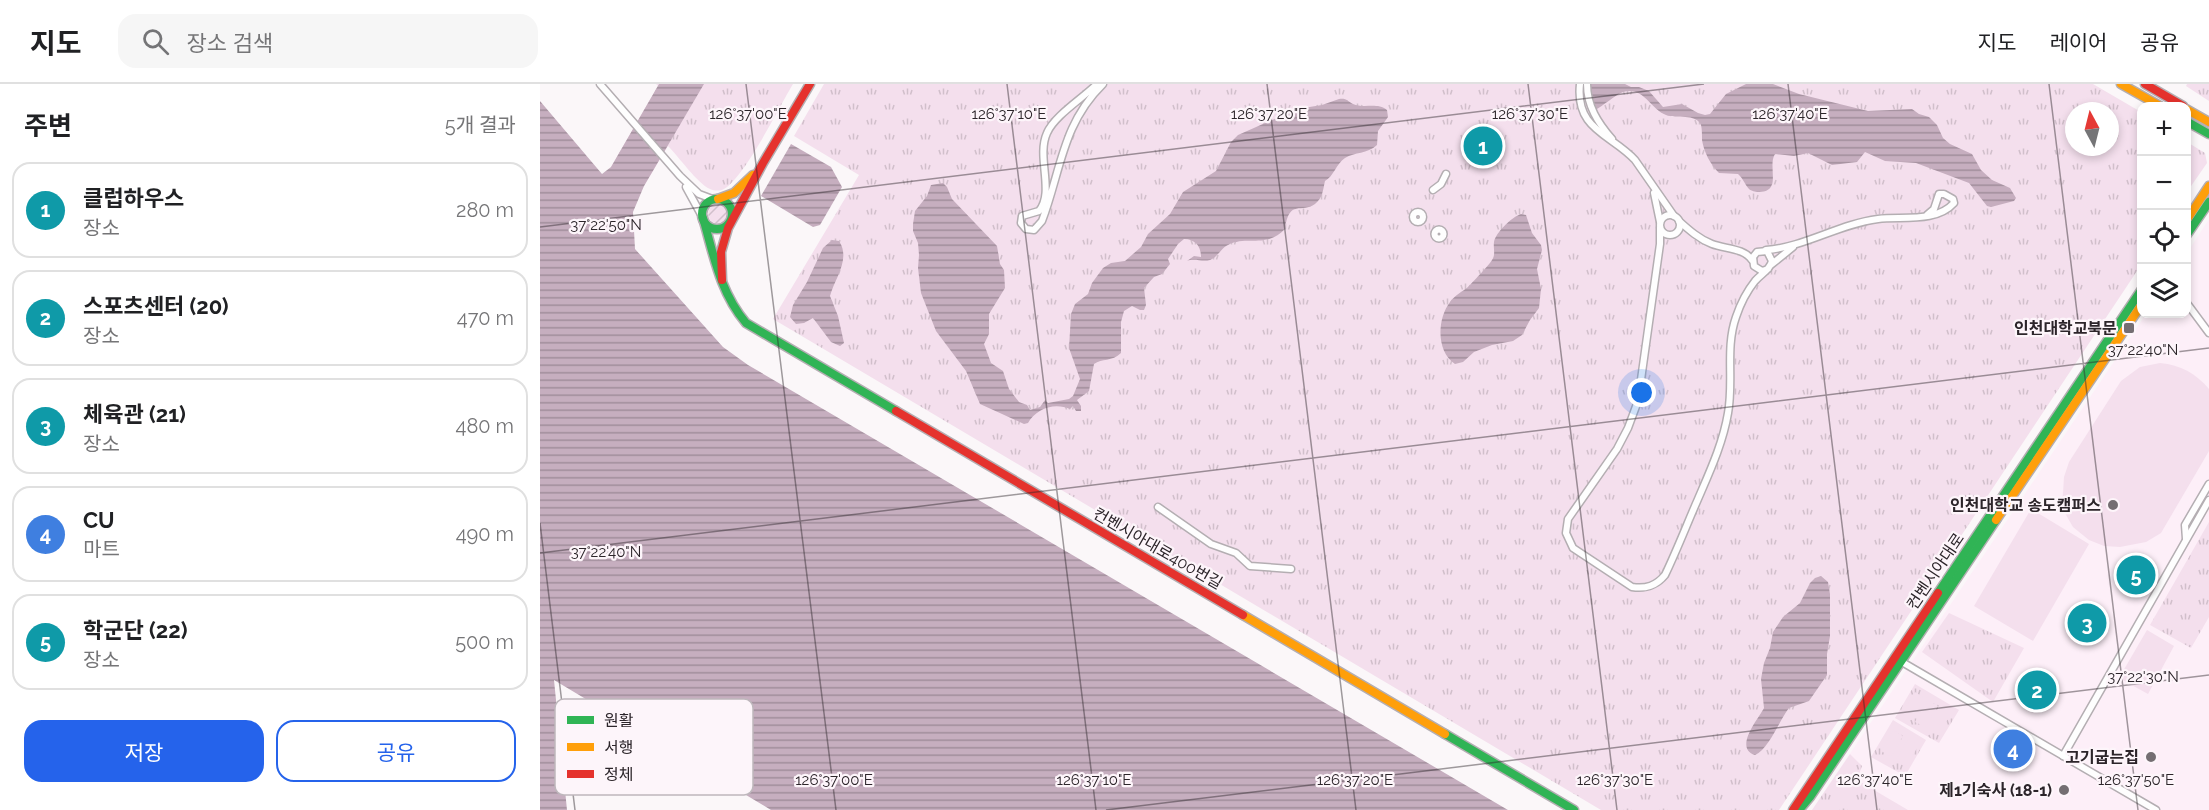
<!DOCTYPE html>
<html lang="ko">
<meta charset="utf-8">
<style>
:root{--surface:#fff;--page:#f6f6f6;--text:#202124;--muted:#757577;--line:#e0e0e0;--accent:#2563eb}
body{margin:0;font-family:Raleway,"Noto Sans KR",sans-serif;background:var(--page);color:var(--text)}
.controls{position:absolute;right:18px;top:18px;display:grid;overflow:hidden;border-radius:12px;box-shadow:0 3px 9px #0003}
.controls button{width:54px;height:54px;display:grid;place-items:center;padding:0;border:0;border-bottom:2px solid var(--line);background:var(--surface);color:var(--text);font:30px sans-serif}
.compass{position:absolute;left:1525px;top:18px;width:54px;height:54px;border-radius:50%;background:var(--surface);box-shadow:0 3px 9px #0003;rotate:353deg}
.you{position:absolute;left:1102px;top:309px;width:21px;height:21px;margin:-15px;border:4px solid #fff;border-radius:50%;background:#1a73e8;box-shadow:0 0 0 9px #1a73e833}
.badge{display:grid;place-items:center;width:39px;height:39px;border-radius:50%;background:var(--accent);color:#fff;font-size:20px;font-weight:700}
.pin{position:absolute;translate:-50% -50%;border:3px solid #fff;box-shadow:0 2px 6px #0006}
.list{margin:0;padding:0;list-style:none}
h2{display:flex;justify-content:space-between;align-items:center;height:78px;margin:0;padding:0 24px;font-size:26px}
h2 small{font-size:20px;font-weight:400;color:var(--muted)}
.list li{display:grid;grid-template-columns:39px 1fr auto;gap:18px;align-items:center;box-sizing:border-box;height:96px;margin:0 12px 12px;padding:0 12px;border:2px solid var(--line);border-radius:18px}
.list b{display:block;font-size:22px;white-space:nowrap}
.list p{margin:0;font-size:20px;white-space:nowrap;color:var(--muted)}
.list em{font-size:20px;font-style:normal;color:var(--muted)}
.actions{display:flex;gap:12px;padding:18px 24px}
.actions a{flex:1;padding:14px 0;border:2px solid var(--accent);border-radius:18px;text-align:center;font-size:21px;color:var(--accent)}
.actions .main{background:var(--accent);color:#fff}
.icon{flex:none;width:33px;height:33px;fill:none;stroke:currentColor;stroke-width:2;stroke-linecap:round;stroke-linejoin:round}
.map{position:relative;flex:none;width:1669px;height:726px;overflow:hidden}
header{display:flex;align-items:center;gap:36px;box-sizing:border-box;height:84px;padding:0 30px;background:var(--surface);border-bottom:2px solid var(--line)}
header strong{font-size:28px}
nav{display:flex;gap:33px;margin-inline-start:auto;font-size:21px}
.search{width:420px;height:54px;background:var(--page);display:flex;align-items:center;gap:15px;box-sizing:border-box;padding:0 21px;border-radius:18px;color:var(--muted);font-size:22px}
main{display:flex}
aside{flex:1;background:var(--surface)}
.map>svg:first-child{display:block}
.built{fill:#fdeff8}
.grass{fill:url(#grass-tufts);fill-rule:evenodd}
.garden{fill:url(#garden-furrows)}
.pitch{fill:#f4dfed}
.water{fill:url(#water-rules)}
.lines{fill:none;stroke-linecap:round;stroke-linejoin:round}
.street-casing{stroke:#b4aeb2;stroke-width:9}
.fast-casing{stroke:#b4aeb2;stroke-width:11}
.slow-casing{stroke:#b4aeb2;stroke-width:11}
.jam-casing{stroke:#b4aeb2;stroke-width:11}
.street{stroke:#fefefe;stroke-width:6}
.fast{stroke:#30b455;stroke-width:8}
.slow{stroke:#ff9f0a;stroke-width:8}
.jam{stroke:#e5322d;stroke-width:8}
.ticks{fill:none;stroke:#2c252a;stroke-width:1.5;stroke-opacity:0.45}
.poi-dot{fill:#746e72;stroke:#fdf5fa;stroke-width:2}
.labels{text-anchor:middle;stroke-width:4.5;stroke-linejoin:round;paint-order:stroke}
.poi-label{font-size:16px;font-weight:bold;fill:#2c252a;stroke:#fdf5fa;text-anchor:end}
.street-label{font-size:16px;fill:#2c252a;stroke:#fdf5fa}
.key{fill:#fdf5fa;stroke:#beb7bc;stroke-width:1.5}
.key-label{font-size:16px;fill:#2c252a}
.ticks-label{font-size:15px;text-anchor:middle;fill:#2c252a;stroke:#fdf5fa;stroke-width:4.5;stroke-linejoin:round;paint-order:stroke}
</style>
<header>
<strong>지도</strong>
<div class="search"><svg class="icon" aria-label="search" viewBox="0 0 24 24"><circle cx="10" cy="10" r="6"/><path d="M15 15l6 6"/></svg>장소 검색</div>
<nav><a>지도</a><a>레이어</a><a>공유</a></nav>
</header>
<main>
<aside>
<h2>주변<small>5개 결과</small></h2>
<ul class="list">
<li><span class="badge" style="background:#0f9aa8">1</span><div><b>클럽하우스</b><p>장소</p></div><em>280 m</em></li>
<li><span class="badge" style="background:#0f9aa8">2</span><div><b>스포츠센터 (20)</b><p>장소</p></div><em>470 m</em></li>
<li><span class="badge" style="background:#0f9aa8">3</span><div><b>체육관 (21)</b><p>장소</p></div><em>480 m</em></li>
<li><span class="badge" style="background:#3f7fe0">4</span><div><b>CU</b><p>마트</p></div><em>490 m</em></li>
<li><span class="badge" style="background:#0f9aa8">5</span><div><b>학군단 (22)</b><p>장소</p></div><em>500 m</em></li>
</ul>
<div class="actions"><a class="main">저장</a><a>공유</a></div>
</aside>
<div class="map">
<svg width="1669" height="726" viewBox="0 0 1669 726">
<defs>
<pattern id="grass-tufts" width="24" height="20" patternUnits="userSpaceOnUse" patternTransform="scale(1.5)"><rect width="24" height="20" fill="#f4dfed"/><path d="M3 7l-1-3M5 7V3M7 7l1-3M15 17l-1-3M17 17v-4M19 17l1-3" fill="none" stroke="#d1bfcb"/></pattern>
<pattern id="garden-furrows" width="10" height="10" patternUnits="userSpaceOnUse" patternTransform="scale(1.5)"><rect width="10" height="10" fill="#f4dfed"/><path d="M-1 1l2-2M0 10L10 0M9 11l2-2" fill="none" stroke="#d1bfcb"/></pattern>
<pattern id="water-rules" width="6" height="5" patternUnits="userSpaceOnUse" patternTransform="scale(1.5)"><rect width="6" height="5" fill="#c6aebf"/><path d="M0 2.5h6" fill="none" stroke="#a18d9b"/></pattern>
</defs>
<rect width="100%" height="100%" fill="#fbf7f9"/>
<path class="built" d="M1669,135V726H1272L1606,230H1646L1647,169Z"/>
<g class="grass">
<path d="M116,0H253C239,23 205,93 184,105C180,107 175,107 170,105C157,99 139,73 128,62L104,102L71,83L118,2Z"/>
<path d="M284,0H1553L1601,28V181L1239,726H1061L233,235L319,91L254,52ZM1534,27H1570V63H1534Z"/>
<path d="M1647,0H1669V17L1646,2Z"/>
<path d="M1647,58L1665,69L1667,79L1647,108Z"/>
<path d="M1669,438V533L1651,564L1610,541Z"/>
<path d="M1409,529L1484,564L1453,618L1382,568Z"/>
<path d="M1375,600L1419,626L1399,659L1355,634Z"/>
<path d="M1353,636L1386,656L1365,692L1331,673Z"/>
<path d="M1310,670L1322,682L1317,696L1368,726H1272Z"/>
</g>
<circle class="garden" cx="178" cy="130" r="10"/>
<g class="pitch">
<path d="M1620,279C1641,281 1655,289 1669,305V367L1621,449L1606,458L1580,463L1564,462L1549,456L1533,443L1522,424L1524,393L1529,378L1581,297L1600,283Z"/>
<path d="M1491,425L1549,460L1493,557L1434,522Z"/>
<path d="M1607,546L1634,562L1608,610L1579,594Z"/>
<path d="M1375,608L1384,614L1372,636L1362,630Z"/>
<path d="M1388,616L1398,622L1385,643L1375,638Z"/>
<path d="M1401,624L1411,629L1399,651L1389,646Z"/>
<path d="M1353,646L1363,652L1351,673L1341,667Z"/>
<path d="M1368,655L1379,661L1366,682L1356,676Z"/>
</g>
<g class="water">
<path d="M119,0H164L104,102L93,128L95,165L183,263L208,281L968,726H231L14,596L27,726H0V17L62,90L71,83Z"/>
<path d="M1049,0H1085L1091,3H1099L1109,7L1123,23L1142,20L1158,29L1165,31L1170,30L1186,10L1206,0H1233L1259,10L1328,27L1372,25L1379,30L1389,33L1397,41L1403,54L1410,60L1432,70L1441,86L1452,96L1470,104L1476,114L1474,117L1451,123L1447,122L1429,99L1376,79L1345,77L1325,68L1317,78L1292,81L1268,69L1254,72L1235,70C1227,82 1243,109 1218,108C1216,108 1211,107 1209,105C1205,101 1203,94 1198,90L1179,89C1170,80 1164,68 1162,56C1162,51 1162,45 1161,41C1156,29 1136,35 1126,31C1110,25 1104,2 1083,8C1075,11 1063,22 1055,26L1049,9Z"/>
<path d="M799,15C807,14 807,17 813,20C824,25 837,18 847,26L848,33L838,47L837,61C827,70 815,68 805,74C796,80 794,92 785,97C783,105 783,114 775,120C762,130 749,114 745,145C726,165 708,151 688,161C680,165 678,173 670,176C662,178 654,174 647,177L654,172L661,173C661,162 655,155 644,155L638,160L628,175L630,180L622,190L614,193L604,204L606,221L604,226H600L592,222L584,227L581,238V269C572,278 562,274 554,280L549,307L537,316L541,322V327H536L533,322L530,325C514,318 496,325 488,339L484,340L440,320L426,287L396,247L381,209L378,184L379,171L378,159L373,147V140L375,127L387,112L391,101L403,99L407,103L412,115L457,162L460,180L464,186L465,204L449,230V250L444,260L451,279L463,287L469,305L479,318L487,321L490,326L500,323L505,316L508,319L529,315L533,312L540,295L529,264L531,230L535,220L548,210L552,199L563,184L571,179L585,177L601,163L608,150L630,130L643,108L676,87L691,58L698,51L757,25L782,21Z"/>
<path d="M251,60L291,83L302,103L280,141L273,143L221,112Z"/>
<path d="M981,130L986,131L992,149L1001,161L1002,166L997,185L1001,205L999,224L990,236L982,251L973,257L952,261L934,268L923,278L915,280C896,268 897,235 910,218C915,211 922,208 928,203C931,200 950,180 952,176C956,170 953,165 954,158C956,148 972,133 981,130Z"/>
<path d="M292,156L299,157C311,175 295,194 290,212L298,232L304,259L300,262L291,258L273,234L264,239L256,240L250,233L253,221L267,198L283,164Z"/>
<path d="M1281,492L1288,498L1290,510V552L1287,570V591L1269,617L1249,624C1239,637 1229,665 1215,671C1193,664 1219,634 1224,624L1221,595L1224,579L1230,564L1233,548L1243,533L1260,519L1270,499L1275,494Z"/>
</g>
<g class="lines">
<defs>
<g id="street">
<path d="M60,0L140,92L159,110L175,116"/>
<path d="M557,0C543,14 514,32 507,49C496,73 515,108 499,127L482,132L481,139L486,145L494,146L502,137C521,87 522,40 563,0"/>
<path d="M1040,0C1035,46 1071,50 1095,76L1134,132"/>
<path d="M1047,0C1047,22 1058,39 1072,55"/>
<path d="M146,103L163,134"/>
<path d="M893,106L901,100L906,90"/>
<path d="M1114,109L1120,138"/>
<circle cx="878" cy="133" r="5"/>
<circle cx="1130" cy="141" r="10"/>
<path d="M1139,137C1149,146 1159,155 1172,160C1185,165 1204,164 1212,176"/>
<path d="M1120,144V160L1098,317L1088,344L1077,365L1028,435L1026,449L1033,464L1092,503C1106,505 1116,502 1125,491C1137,466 1147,440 1158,415C1170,387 1183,359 1188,329C1194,297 1185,264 1196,233C1200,221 1207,207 1215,197C1221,190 1230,186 1232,177L1227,167L1217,168L1213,173L1214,182L1222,187L1228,185"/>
<circle cx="899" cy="150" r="4.5"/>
<path d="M1226,166C1265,163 1299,140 1338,135C1362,132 1396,139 1414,119L1413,115L1404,110H1399L1394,125L1387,131"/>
<path d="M1232,180L1253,163"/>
<path d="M1646,218L1669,249"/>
<path d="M618,423L671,460L696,469L710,482L751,485"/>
<path d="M1646,455L1645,441L1669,400"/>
<path d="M1362,578L1616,726"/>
<path d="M1523,672L1669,416"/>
</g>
<g id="fast">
<path d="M1646,37L1669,50"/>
<circle cx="177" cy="130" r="15"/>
<path d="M163,134C174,172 180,208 206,239L356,327"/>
<path d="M1646,152L1669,118"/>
<path d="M1398,509L1602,205"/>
<path d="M905,650L1034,726"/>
<path d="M1259,726L1270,713L1456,436"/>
</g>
<g id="slow">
<path d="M1581,0L1620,22"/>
<path d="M1646,25L1669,38"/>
<path d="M178,115L194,109L213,91"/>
<path d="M1646,137L1669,102"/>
<path d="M1456,436L1602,220"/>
<path d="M703,531L905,650"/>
</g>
<g id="jam">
<path d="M1605,0L1643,22"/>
<path d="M182,196L181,168L188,144L223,79L270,0"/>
<path d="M356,327L703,531"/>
<path d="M1253,726L1398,509"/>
</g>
</defs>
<use href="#street" class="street-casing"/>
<use href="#fast" class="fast-casing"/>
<use href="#slow" class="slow-casing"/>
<use href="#jam" class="jam-casing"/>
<use href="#street" class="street"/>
<use href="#fast" class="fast"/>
<use href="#slow" class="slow"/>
<use href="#jam" class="jam"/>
</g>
<path class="ticks" d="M206,0L296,726M467,0L556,726M727,0L816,726M988,0L1077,726M1248,0L1337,726M1509,0L1598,726M0,143L1164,0M0,439L35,726M0,469L1669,264M566,726L1669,591"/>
<g class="poi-dot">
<rect x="1583" y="238" width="12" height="12" rx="3"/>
<circle cx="1573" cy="421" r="6"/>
<circle cx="1611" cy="673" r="6"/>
<circle cx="1524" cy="706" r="6"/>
</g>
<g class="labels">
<g class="poi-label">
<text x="1577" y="250">인천대학교북문</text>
<text x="1561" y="427">인천대학교 송도캠퍼스</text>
<text x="1599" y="679">고기굽는집</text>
<text x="1512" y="712">제1기숙사 (18-1)</text>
</g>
<g class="street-label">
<text transform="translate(618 464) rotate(30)" y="6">컨벤시아대로400번길</text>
<text transform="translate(1395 487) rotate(-56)" y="6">컨벤시아대로</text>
</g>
</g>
<rect x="15" y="615" width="198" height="96" rx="9" class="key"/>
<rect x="27" y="632" width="27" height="8" fill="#30b455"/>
<rect x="27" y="659" width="27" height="8" fill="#ff9f0a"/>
<rect x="27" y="686" width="27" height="8" fill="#e5322d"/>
<g class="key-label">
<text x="64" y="642">원활</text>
<text x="64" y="669">서행</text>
<text x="64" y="696">정체</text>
</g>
<g class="ticks-label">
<text x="208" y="35">126°37'00"E</text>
<text x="469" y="35">126°37'10"E</text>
<text x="729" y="35">126°37'20"E</text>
<text x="990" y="35">126°37'30"E</text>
<text x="1250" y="35">126°37'40"E</text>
<text x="66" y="146">37°22'50"N</text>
<text x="1603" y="271">37°22'40"N</text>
<text x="66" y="473">37°22'40"N</text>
<text x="1603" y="598">37°22'30"N</text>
<text x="294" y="701">126°37'00"E</text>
<text x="554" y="701">126°37'10"E</text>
<text x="815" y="701">126°37'20"E</text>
<text x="1075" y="701">126°37'30"E</text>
<text x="1335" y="701">126°37'40"E</text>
<text x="1596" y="701">126°37'50"E</text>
</g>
</svg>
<div class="controls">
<button>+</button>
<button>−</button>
<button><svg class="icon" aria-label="locate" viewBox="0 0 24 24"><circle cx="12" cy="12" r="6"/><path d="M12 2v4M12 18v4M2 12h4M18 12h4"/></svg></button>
<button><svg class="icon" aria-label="layers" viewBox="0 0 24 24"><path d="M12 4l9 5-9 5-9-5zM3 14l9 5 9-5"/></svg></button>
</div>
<svg class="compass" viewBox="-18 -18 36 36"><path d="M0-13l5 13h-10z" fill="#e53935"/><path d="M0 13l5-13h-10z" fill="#757577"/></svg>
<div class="you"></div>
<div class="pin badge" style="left:943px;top:62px;background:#0f9aa8">1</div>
<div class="pin badge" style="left:1497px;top:606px;background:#0f9aa8">2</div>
<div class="pin badge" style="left:1547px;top:539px;background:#0f9aa8">3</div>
<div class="pin badge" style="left:1473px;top:665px;background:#3f7fe0">4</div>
<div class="pin badge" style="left:1596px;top:491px;background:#0f9aa8">5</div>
</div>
</main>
